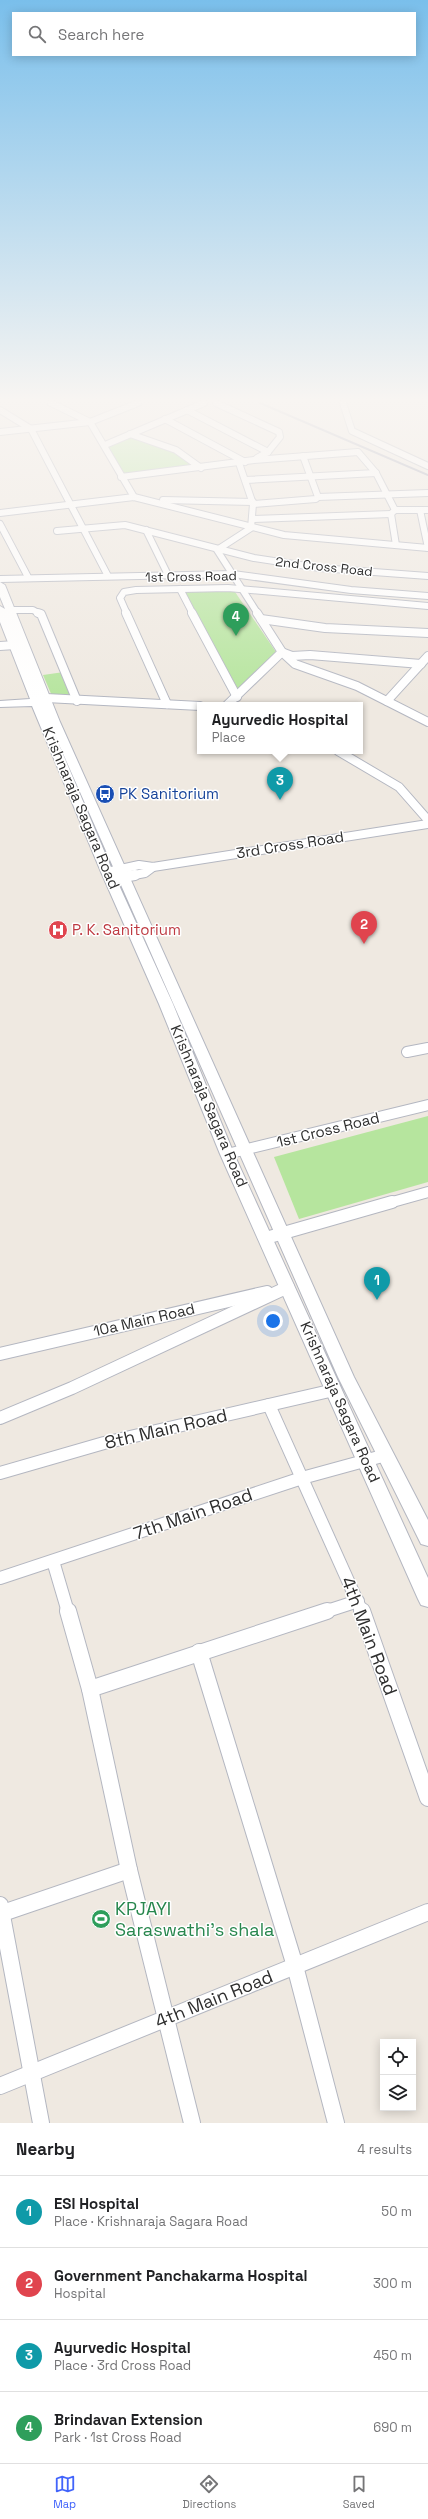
<!DOCTYPE html>
<meta charset="utf-8">
<style>
:root{--surface:#fff;--page:#f2f2f2;--text:#202124;--muted:#757577;--line:#e0e0e0;--accent:#4264fb}
body{margin:0;font-family:"Space Grotesk",sans-serif;background:var(--page);color:var(--text)}
.controls{position:absolute;right:12px;bottom:12px;display:grid;overflow:hidden;border-radius:0px;box-shadow:0 2px 10px #0003}
.controls button{width:36px;height:36px;display:grid;place-items:center;padding:0;border:0;border-bottom:1px solid var(--line);background:var(--surface);color:var(--text);font:20px sans-serif}
.you{position:absolute;left:273px;top:1321px;width:14px;height:14px;margin:-10px;border:3px solid #fff;border-radius:50%;background:#1a73e8;box-shadow:0 0 0 6px #1a73e833}
.badge{display:grid;place-items:center;width:26px;height:26px;border-radius:50%;background:var(--accent);color:#fff;font-size:13px;font-weight:700}
.pin{position:absolute;translate:-50% -33px;filter:drop-shadow(0 1px 2px #0008)}
.pin::after{content:'';position:absolute;top:21px;width:14px;height:12px;background:inherit;clip-path:polygon(0 0,100% 0,50% 100%)}
.popup{position:absolute;left:197px;top:702px;width:166px;height:52px;box-sizing:border-box;display:grid;place-content:center;border-radius:0px;background:var(--surface);filter:drop-shadow(0 1px 3px #0005);font-size:13px;white-space:nowrap;color:var(--muted)}
.popup b{font-size:15px;color:var(--text)}
.popup::after{content:'';position:absolute;left:50%;top:100%;margin-left:-8px;border:8px solid transparent;border-top-color:var(--surface)}
.list{margin:0;padding:0;list-style:none}
h2{display:flex;justify-content:space-between;align-items:center;height:52px;margin:0;padding:0 16px;font-size:17px}
h2 small{font-size:13px;font-weight:400;color:var(--muted)}
.list li{display:grid;grid-template-columns:26px 1fr auto;gap:12px;align-items:center;box-sizing:border-box;height:72px;padding:0 16px;border-top:1px solid var(--line)}
.list b{display:block;font-size:15px;white-space:nowrap}
.list p{margin:0;font-size:13px;white-space:nowrap;color:var(--muted)}
.list em{font-size:13px;font-style:normal;color:var(--muted)}
.icon{flex:none;width:22px;height:22px;fill:none;stroke:currentColor;stroke-width:2;stroke-linecap:round;stroke-linejoin:round}
.map{position:relative;flex:none;width:428px;height:2123px;overflow:hidden}
.search{position:absolute;background:var(--surface);box-shadow:0 2px 10px #0003;left:12px;right:12px;top:12px;height:44px;display:flex;align-items:center;gap:10px;box-sizing:border-box;padding:0 14px;border-radius:0px;color:var(--muted);font-size:15px}
.sheet{height:340px;background:var(--surface)}
nav{display:flex;justify-content:space-around;align-items:center;box-sizing:border-box;height:56px;border-top:1px solid var(--line);background:var(--surface);font-size:11px;color:var(--muted)}
nav a{display:grid;justify-items:center;gap:2px}
nav .on{color:var(--accent)}
.map>svg:first-child{display:block}
.green{fill:#b6e59e}
.lines{fill:none;stroke-linecap:round;stroke-linejoin:round}
.street-far4-casing{stroke:#b4b7c1;stroke-width:8}
.street-far3-casing{stroke:#b4b7c1;stroke-width:10}
.street-far2-casing{stroke:#b4b7c1;stroke-width:12}
.street-far1-casing{stroke:#b4b7c1;stroke-width:14}
.street-casing{stroke:#b4b7c1;stroke-width:18}
.secondary-casing{stroke:#b4b7c1;stroke-width:2}
.street-far4{stroke:#fff;stroke-width:6}
.street-far3{stroke:#fff;stroke-width:8}
.street-far2{stroke:#fff;stroke-width:10}
.street-far1{stroke:#fff;stroke-width:12}
.street{stroke:#fff;stroke-width:16}
.secondary{fill:#fff;fill-rule:evenodd}
.rail{stroke:#a3a6b8;stroke-width:2}
.labels{text-anchor:middle;stroke-width:3;stroke-linejoin:round;paint-order:stroke}
.far-street-label{font-size:13px;fill:#2e2e2e;stroke:#fff}
.transit-label{font-size:15px;fill:#164399;stroke:#fff;text-anchor:start}
.street-label{font-size:15px;fill:#2e2e2e;stroke:#fff}
.health-label{font-size:15px;fill:#be3a42;stroke:#fff;text-anchor:start}
.near-street-label{font-size:18px;fill:#2e2e2e;stroke:#fff}
.near-leisure-label{font-size:18px;fill:#27864d;stroke:#fff;text-anchor:start}
</style>
<div class="map">
<svg width="428" height="2123" viewBox="0 0 428 2123">
<rect width="100%" height="100%" fill="#efe9e1"/>
<g class="green">
<path d="M130,434L176,450L201,468L121,477L105,445Z"/>
<path d="M233,589L276,652L239,691L183,590Z"/>
<path d="M64,672L74,695L52,696L43,675Z"/>
<path d="M428,1116V1182L299,1219L274,1157Z"/>
</g>
<g class="lines">
<defs>
<g id="street-far4">
<path d="M51,403L90,422L134,497"/>
<path d="M216,403L279,432L280,437L268,452L257,458"/>
<path d="M343,403L352,431L428,466"/>
<path d="M0,410L31,429L108,576"/>
<path d="M187,410L268,452"/>
<path d="M165,419L245,462"/>
<path d="M0,432L90,422L138,403"/>
<path d="M130,434L176,450L201,468"/>
<path d="M105,445L204,403"/>
<path d="M239,463L253,504L251,528L217,550L258,614"/>
<path d="M121,477L254,460L358,452L376,473L395,510L391,514L396,545"/>
<path d="M246,480L376,473"/>
<path d="M318,497L428,493"/>
<path d="M163,500L253,502"/>
<path d="M253,504L316,499L318,497L303,456"/>
<path d="M395,510H428"/>
<path d="M420,510L428,548"/>
<path d="M0,513L134,497L284,535L428,548"/>
<path d="M253,519L391,514"/>
<path d="M0,524L28,577"/>
<path d="M146,530L169,577"/>
<path d="M57,531L125,525L254,558L320,568L428,576"/>
<path d="M0,579L233,574L351,590L428,596"/>
<path d="M180,589L193,614"/>
<path d="M11,610H33L40,614"/>
<path d="M127,614L120,598L124,592L136,590L228,588L428,606"/>
</g>
<g id="street-far3">
<path d="M38,613L41,614L77,701"/>
<path d="M126,613L167,704"/>
<path d="M192,613L237,697"/>
<path d="M261,619L325,628L428,633"/>
<path d="M0,646L15,645"/>
<path d="M282,652L295,664L357,686L428,722"/>
<path d="M284,653L292,656L310,655L421,664"/>
<path d="M46,698L200,706"/>
<path d="M387,701L428,656"/>
<path d="M227,705L282,652L257,613"/>
<path d="M338,751L399,787L428,820"/>
<path d="M107,872L139,865L153,867L428,824"/>
<path d="M129,876L145,873L153,867"/>
</g>
<g id="street-far2">
<path d="M110,879L135,875"/>
<path d="M407,1052L428,1048"/>
<path d="M227,1154L428,1105"/>
<path d="M389,1203L428,1192"/>
</g>
<g id="street-far1">
<path d="M266,1238L392,1202"/>
<path d="M0,1354L267,1292"/>
<path d="M269,1405L362,1612"/>
<path d="M0,1418L72,1388L288,1287"/>
<path d="M0,1473L104,1443L334,1390"/>
<path d="M53,1561L68,1612"/>
<path d="M0,1578L302,1478L386,1455"/>
<path d="M324,1612L358,1601"/>
</g>
<g id="street">
<path d="M68,1611L90,1689L129,1870L192,2123"/>
<path d="M362,1611L428,1798"/>
<path d="M199,1652L295,1966L336,2123"/>
<path d="M90,1689L327,1611"/>
<path d="M0,1905L41,2123"/>
<path d="M0,1914L129,1870"/>
<path d="M0,2086L428,1912"/>
</g>
<path id="secondary" d="M0,582L5,585L60,722L354,1377L428,1520V1546L421,1544L338,1377L54,733L113,872L173,1004L234,1154L428,1578V1607L421,1605L418,1599L220,1154L159,1004L101,872L32,706L0,707V701L30,699L0,622V606L5,609L0,597Z"/>
</defs>
<use href="#street-far4" class="street-far4-casing"/>
<use href="#street-far3" class="street-far3-casing"/>
<use href="#street-far2" class="street-far2-casing"/>
<use href="#street-far1" class="street-far1-casing"/>
<use href="#street" class="street-casing"/>
<use href="#secondary" class="secondary-casing"/>
<use href="#street-far4" class="street-far4"/>
<use href="#street-far3" class="street-far3"/>
<use href="#street-far2" class="street-far2"/>
<use href="#street-far1" class="street-far1"/>
<use href="#street" class="street"/>
<use href="#secondary" class="secondary"/>
<path class="rail" d="M260,403L428,475"/>
</g>
<linearGradient id="sky" x2="0" y2="1"><stop stop-color="#7abfeb"/><stop offset="0.57" stop-color="#f8f5f2"/><stop offset="1" stop-color="#f8f5f2" stop-opacity="0"/></linearGradient>
<rect width="428" height="701" fill="url(#sky)"/>
<defs>
<symbol id="bus-disc" viewBox="-11 -11 22 22"><circle r="9.5" fill="#1a4fb4" stroke="#fff"/><path d="M-5-6H5V4H4V6H2V4H-2V6H-4V4H-5ZM-3.5-4V0h7V-4ZM-3.5 1.2v1.5H-2V1.2ZM2 1.2v1.5H3.5V1.2Z" fill="#fff"/></symbol>
<symbol id="hospital-disc" viewBox="-11 -11 22 22"><circle r="9.5" fill="#e0444e" stroke="#fff"/><path d="M-5-5h3v3.5h4V-5h3V5h-3V1.5h-4V5h-3Z" fill="#fff"/></symbol>
<symbol id="stadium-disc" viewBox="-11 -11 22 22"><circle r="9.5" fill="#2e9e5b" stroke="#fff"/><path d="M0-5a6.5 5 0 1 0 0 10a6.5 5 0 1 0 0-10ZM-3.5-1.8h7v3.6h-7Z" fill="#fff"/></symbol>
</defs>
<g fill-rule="evenodd">
<use href="#bus-disc" x="94" y="783" width="22" height="22"/>
<use href="#hospital-disc" x="47" y="919" width="22" height="22"/>
<use href="#stadium-disc" x="90" y="1908" width="22" height="22"/>
</g>
<g class="labels">
<g class="far-street-label">
<text transform="translate(324 566) rotate(6)" y="5">2nd Cross Road</text>
<text transform="translate(191 576) rotate(-1)" y="5">1st Cross Road</text>
</g>
<g class="transit-label">
<text x="119" y="799">PK Sanitorium</text>
</g>
<g class="street-label">
<text transform="translate(81 808) rotate(67)" y="5">Krishnaraja Sagara Road</text>
<text transform="translate(290 845) rotate(-9)" y="5">3rd Cross Road</text>
<text transform="translate(209 1106) rotate(67)" y="5">Krishnaraja Sagara Road</text>
<text transform="translate(328 1130) rotate(-14)" y="5">1st Cross Road</text>
<text transform="translate(144 1320) rotate(-13)" y="5">10a Main Road</text>
<text transform="translate(340 1402) rotate(66)" y="5">Krishnaraja Sagara Road</text>
</g>
<g class="health-label">
<text x="72" y="935">P. K. Sanitorium</text>
</g>
<g class="near-street-label">
<text transform="translate(166 1429) rotate(-13)" y="6">8th Main Road</text>
<text transform="translate(193 1514) rotate(-19)" y="6">7th Main Road</text>
<text transform="translate(369 1636) rotate(69)" y="6">4th Main Road</text>
<text transform="translate(214 1999) rotate(-22)" y="6">4th Main Road</text>
</g>
<g class="near-leisure-label">
<text x="115" y="1915">KPJAYI<tspan x="115" dy="21">Saraswathi's shala</tspan></text>
</g>
</g>
</svg>
<div class="controls">
<button><svg class="icon" aria-label="locate" viewBox="0 0 24 24"><circle cx="12" cy="12" r="6"/><path d="M12 2v4M12 18v4M2 12h4M18 12h4"/></svg></button>
<button><svg class="icon" aria-label="layers" viewBox="0 0 24 24"><path d="M12 4l9 5-9 5-9-5zM3 14l9 5 9-5"/></svg></button>
</div>
<div class="you"></div>
<div class="pin badge" style="left:377px;top:1300px;background:#0f9aa8">1</div>
<div class="pin badge" style="left:364px;top:944px;background:#e0444e">2</div>
<div class="pin badge" style="left:280px;top:800px;background:#0f9aa8">3</div>
<div class="popup"><b>Ayurvedic Hospital</b>Place</div>
<div class="pin badge" style="left:236px;top:636px;background:#2e9e5b">4</div>
<div class="search"><svg class="icon" aria-label="search" viewBox="0 0 24 24"><circle cx="10" cy="10" r="6"/><path d="M15 15l6 6"/></svg>Search here</div>
</div>
<section class="sheet">
<h2>Nearby<small>4 results</small></h2>
<ul class="list">
<li><span class="badge" style="background:#0f9aa8">1</span><div><b>ESI Hospital</b><p>Place · Krishnaraja Sagara Road</p></div><em>50 m</em></li>
<li><span class="badge" style="background:#e0444e">2</span><div><b>Government Panchakarma Hospital</b><p>Hospital</p></div><em>300 m</em></li>
<li><span class="badge" style="background:#0f9aa8">3</span><div><b>Ayurvedic Hospital</b><p>Place · 3rd Cross Road</p></div><em>450 m</em></li>
<li><span class="badge" style="background:#2e9e5b">4</span><div><b>Brindavan Extension</b><p>Park · 1st Cross Road</p></div><em>690 m</em></li>
</ul>
</section>
<nav>
<a class="on"><svg class="icon" aria-label="map" viewBox="0 0 24 24"><path d="M3 6l6-2 6 2 6-2v14l-6 2-6-2-6 2zM9 4v14M15 6v14"/></svg>Map</a>
<a><svg class="icon" aria-label="directions" viewBox="0 0 24 24"><path d="M12 3l9 9-9 9-9-9zM9 14v-3h6M13 9l2 2-2 2"/></svg>Directions</a>
<a><svg class="icon" aria-label="saved" viewBox="0 0 24 24"><path d="M7 4h10v16l-5-4-5 4z"/></svg>Saved</a>
</nav>
